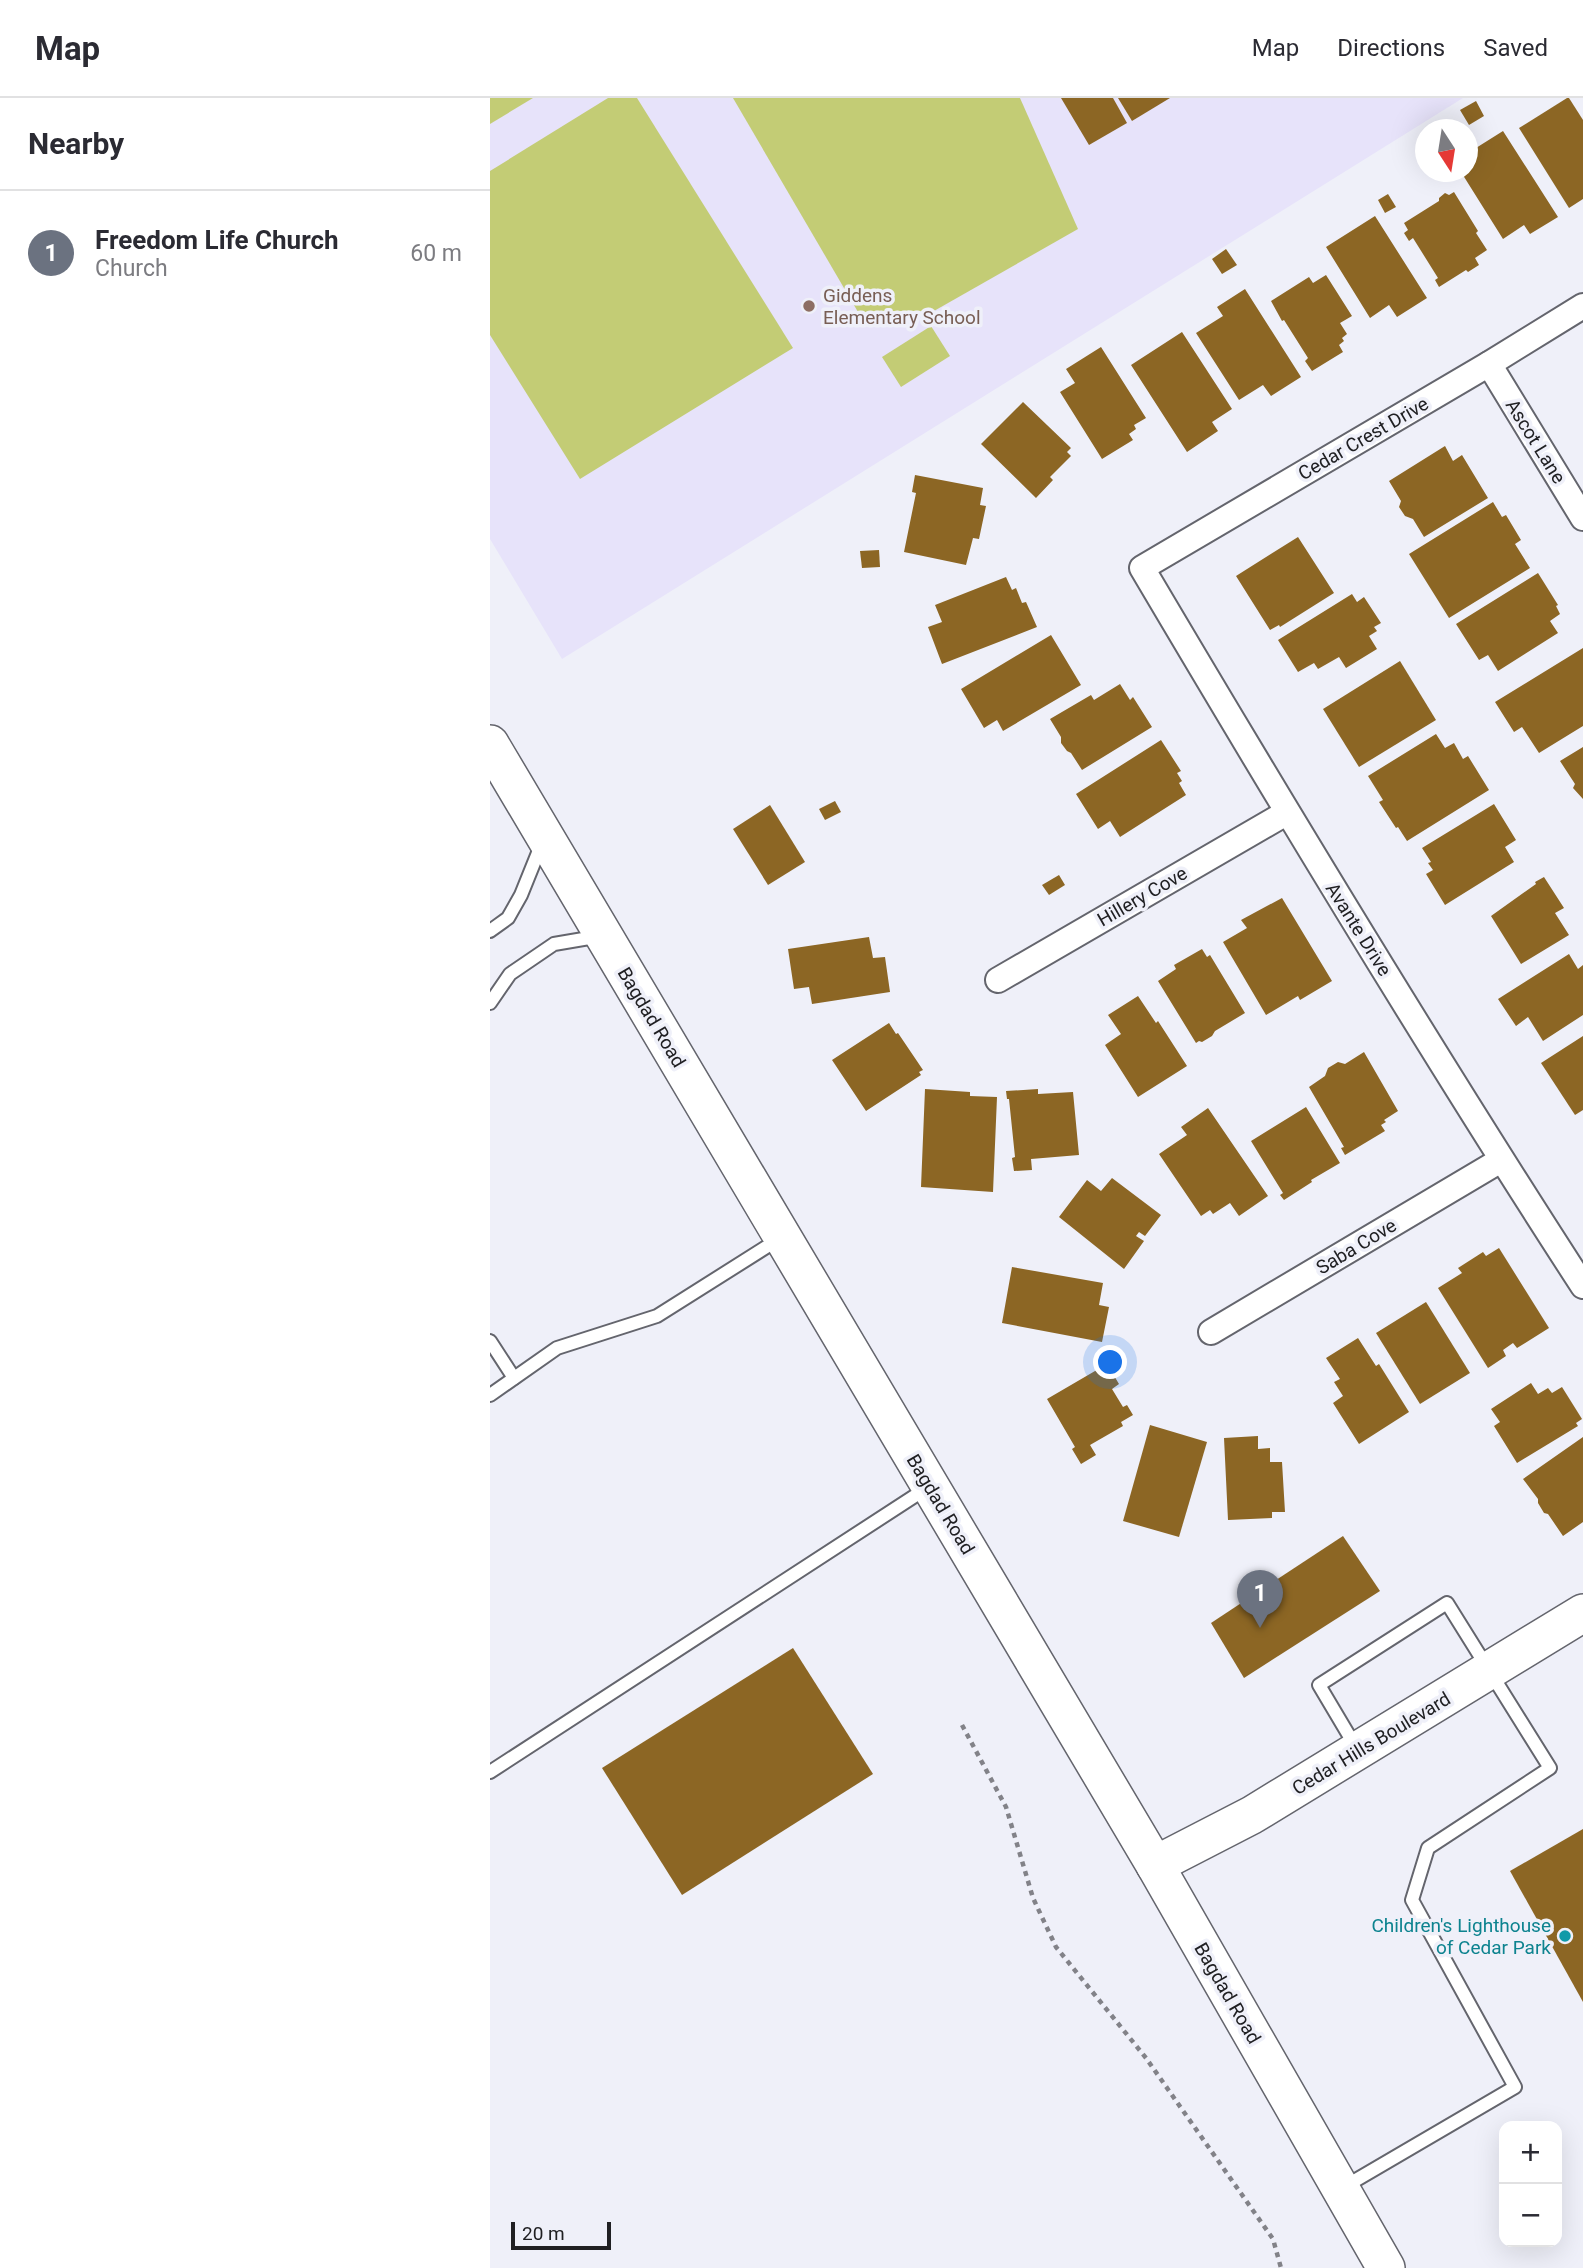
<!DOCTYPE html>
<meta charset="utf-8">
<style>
:root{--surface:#fff;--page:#f2f2f3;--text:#2b2b33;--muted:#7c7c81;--line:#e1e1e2;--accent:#2563eb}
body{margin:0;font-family:Roboto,sans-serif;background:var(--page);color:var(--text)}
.controls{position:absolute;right:21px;bottom:21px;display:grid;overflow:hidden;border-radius:14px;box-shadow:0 7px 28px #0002}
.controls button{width:63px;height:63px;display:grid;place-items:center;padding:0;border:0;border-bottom:2px solid var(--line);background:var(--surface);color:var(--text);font:35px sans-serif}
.compass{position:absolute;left:925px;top:21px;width:63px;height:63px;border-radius:50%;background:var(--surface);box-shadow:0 7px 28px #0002;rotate:168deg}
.scale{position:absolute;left:21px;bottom:18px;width:100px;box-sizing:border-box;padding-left:7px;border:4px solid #202023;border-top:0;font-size:19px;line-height:24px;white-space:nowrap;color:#202023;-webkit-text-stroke:5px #eff0f9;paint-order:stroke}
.you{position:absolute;left:621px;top:1265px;width:24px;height:24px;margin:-18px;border:5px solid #fff;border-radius:50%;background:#1a73e8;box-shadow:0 0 0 10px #1a73e833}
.badge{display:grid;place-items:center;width:46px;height:46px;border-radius:50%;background:var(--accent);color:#fff;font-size:23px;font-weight:700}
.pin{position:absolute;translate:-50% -58px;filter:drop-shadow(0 2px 4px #0008)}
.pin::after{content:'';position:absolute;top:37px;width:24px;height:21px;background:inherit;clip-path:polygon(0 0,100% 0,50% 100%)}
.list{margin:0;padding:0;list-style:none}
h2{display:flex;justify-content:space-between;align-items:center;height:91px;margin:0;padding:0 28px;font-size:30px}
h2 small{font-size:23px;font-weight:400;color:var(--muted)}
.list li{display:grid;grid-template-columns:46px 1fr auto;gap:21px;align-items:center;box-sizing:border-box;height:126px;padding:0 28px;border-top:2px solid var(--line)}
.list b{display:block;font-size:26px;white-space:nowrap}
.list p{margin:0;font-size:23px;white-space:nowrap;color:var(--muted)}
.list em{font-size:23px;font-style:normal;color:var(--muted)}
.map{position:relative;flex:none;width:1093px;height:2170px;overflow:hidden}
header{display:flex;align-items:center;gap:42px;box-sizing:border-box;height:98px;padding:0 35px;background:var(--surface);border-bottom:2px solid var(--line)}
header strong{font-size:33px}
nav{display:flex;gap:38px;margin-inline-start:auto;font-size:24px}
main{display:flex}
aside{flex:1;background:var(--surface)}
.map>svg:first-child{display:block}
.education{fill:#e7e3fa}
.green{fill:#c3cc75}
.building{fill:#8c6624}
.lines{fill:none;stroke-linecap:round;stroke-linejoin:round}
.lane-casing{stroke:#64656d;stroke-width:16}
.street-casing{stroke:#64656d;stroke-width:28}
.secondary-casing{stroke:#64656d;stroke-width:40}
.path{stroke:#828288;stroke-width:4.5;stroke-dasharray:5 5;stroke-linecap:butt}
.lane{stroke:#fff;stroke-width:12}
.street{stroke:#fff;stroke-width:24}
.secondary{stroke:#fff;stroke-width:37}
.education-dot{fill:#8d6e63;stroke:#eff0f9;stroke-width:2.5}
.culture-dot{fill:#0f9aa8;stroke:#eff0f9;stroke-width:2.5}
.labels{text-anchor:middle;stroke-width:7;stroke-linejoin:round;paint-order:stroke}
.education-label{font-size:19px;fill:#785e54;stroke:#eff0f9;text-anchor:start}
.street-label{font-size:19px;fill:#202023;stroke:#eff0f9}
.culture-label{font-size:19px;fill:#0d838f;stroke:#eff0f9;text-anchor:end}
</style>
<header>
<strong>Map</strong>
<nav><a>Map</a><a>Directions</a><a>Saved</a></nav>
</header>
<main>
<aside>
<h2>Nearby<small></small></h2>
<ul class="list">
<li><span class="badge" style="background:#6b7280">1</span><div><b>Freedom Life Church</b><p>Church</p></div><em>60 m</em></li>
</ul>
</aside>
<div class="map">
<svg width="1093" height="2170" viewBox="0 0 1093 2170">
<rect width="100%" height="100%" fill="#eff0f9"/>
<path class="education" d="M0,0H973L72,561L0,441Z"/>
<g class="green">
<path d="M0,0H43L0,26Z"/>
<path d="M118,0H147L303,250L90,381L0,237V73Z"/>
<path d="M243,0H530L588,131L444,213L368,214Z"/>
<path d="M441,228L460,258L411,289L392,259Z"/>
</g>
<g class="building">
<path d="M571,0H623L637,25L599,47Z"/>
<path d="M628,0H680L642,23Z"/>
<path d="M1077,0H1079L1093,22V101L1079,110L1029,30Z"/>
<path d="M986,3L994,18L979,27L970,12Z"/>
<path d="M1013,33L1068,119L1040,136L1034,127L1013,141L971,74H978V55Z"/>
<path d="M964,94L988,133L986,135L997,152L985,160L989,167L978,174L976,172L949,189L945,182L948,180L923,140L919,143L914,135L918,132L914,125L949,103V100L955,95L959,97Z"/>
<path d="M898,96L906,109L895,115L888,102Z"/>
<path d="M885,118L937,200L907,219L899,207L880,220L836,149Z"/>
<path d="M736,151L747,167L732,176L722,161Z"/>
<path d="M836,177L862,218L850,225L857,236L852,240L854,243L849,247L853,254L822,273L815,263L818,260L794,222L792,223L781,203L819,179L823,185Z"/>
<path d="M755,191L811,279L781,298L773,287L749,302L706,235L733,218L727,209Z"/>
<path d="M692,234L742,311L722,324L728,333L697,354L641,267Z"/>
<path d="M611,249L656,320L644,327L646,331L639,336L643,342L612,361L570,294L585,285L576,271Z"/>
<path d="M533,304L581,350L577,354L581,358L560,379L563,382L546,400L491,346Z"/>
<path d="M955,348L963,363L972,357L998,400L934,439L923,421L915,418L909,409L911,403L899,383Z"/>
<path d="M425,377L493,390L490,407L496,408L489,441L483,440L476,467L414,454L426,395L422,394Z"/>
<path d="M1003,404L1012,419L1016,417L1031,442L1025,446L1040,470L959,520L919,456Z"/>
<path d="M808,439L844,495L790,529L789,527L780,532L746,478Z"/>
<path d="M389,452L390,469L372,470L370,453Z"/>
<path d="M1048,475L1068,507L1066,508L1070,516L1060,523L1068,535L1008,573L998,557L989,562L966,526Z"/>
<path d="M516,479L522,492L526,490L532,505L536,504L547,529L452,566L438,529L452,524L445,507Z"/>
<path d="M862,496L867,504L874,499L891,525L884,529L887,533L879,538L887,551L856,570L849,559L828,571L824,565L808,574L788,542Z"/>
<path d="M561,537L591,587L513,633L507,622L494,630L471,591Z"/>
<path d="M1093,550V628L1049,655L1032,629L1024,634L1005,604Z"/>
<path d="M910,563L946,622L869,669L833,611Z"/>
<path d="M630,586L640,602L643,599L662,629L592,672L581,655L577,653L571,645V639L560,621L601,597L604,602Z"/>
<path d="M946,636L955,650L964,645L973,661L978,658L999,692L917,743L908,729L906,730L889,704L893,702L878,678Z"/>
<path d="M671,642L691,673L687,675L692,683L689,685L696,697L630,739L620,723L608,731L586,696Z"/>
<path d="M1093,649V701L1083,690L1085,686L1070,663Z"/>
<path d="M345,703L351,714L335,722L329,711Z"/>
<path d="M1004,706L1026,742L1015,749L1024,764L955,807L936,776L943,772L938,765L941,764L932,750Z"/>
<path d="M280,707L315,764L278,787L243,731Z"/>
<path d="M569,777L575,787L559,797L552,787Z"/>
<path d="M1054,779L1074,810L1065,815L1079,837L1031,866L1001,818L1046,786L1045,784Z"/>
<path d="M792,800L842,883L810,902L808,898L776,917L733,844L757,830L751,822Z"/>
<path d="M379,839L383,860L395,859L400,894L322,906L319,889L304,891L298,851Z"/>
<path d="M712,851L717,859L720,857L755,915L725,933L722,938L712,944L709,943L706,945L668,883L686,871L684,867Z"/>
<path d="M1079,856L1088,871L1093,867V917L1053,943L1038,919L1026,928L1008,901Z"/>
<path d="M648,898L666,925L668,923L697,968L648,999L615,947L631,936L618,917Z"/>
<path d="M399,925L406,936L408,935L433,972L429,974L431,977L376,1013L342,962Z"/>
<path d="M1093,938V1012L1085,1017L1051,965Z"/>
<path d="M874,954L908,1013L894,1022L896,1024L891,1027L895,1033L855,1057L851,1050L854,1049L819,989L835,978L838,970L848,964L855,966Z"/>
<path d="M435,991L480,994V998L507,999L503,1094L431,1089Z"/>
<path d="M548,991V996L583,994L589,1057L541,1061L542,1072L524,1073L522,1060L525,1059L519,1001H517L516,993Z"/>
<path d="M816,1009L850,1065L821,1082L822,1084L794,1102L790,1097L793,1095L761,1043Z"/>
<path d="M718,1010L778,1098L749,1118L740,1105L723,1116L720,1112L711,1118L669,1056L697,1037L691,1029Z"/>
<path d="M622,1080L671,1117L655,1138L649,1134L646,1138L654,1143L634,1171L569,1119L597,1082L611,1093Z"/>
<path d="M1009,1150L1059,1230L1027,1250L1023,1245L1013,1252L1016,1258L998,1270L948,1190L972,1175L968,1170L993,1154L996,1158Z"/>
<path d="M522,1169L613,1185L609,1207L619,1209L612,1244L512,1225Z"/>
<path d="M936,1204L980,1275L930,1306L886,1235Z"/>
<path d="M868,1240L886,1268L889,1266L919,1314L869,1346L843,1305L853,1298L844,1284L850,1281L836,1260Z"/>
<path d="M617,1266L629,1286L622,1291L633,1309L637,1307L643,1317L631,1324L633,1328L600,1347L606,1357L591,1366L582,1351L585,1349L557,1301Z"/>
<path d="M1041,1285L1048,1296L1058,1290L1062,1295L1072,1289L1092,1321L1086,1325L1088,1328L1027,1365L1004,1328L1010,1324L1001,1311Z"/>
<path d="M660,1327L717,1344L689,1439L633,1423Z"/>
<path d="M768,1338V1351L780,1350V1364H792L795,1414H782V1420L738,1422L734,1340Z"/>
<path d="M1093,1339V1424L1073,1438L1058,1416L1054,1415L1048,1405V1401L1033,1381Z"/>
<path d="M853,1438L890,1493L754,1580L721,1525Z"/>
<path d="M303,1550L383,1676L192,1797L112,1670Z"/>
<path d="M1093,1731V1904L1020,1773Z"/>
</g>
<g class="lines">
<defs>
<g id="lane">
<path d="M0,833L18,820L31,797L52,745"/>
<path d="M0,905L20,876L64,846L111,838"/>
<path d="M0,1243L24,1280"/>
<path d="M0,1297L67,1250L167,1218L289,1141"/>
<path d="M0,1674L437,1390"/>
<path d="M854,2089L1025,1989L922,1802L938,1750L1060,1670L957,1505L829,1587L867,1651"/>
</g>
<g id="street">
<path d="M1093,208L999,266L652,470C795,712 940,952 1093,1188"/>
<path d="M999,266L1093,420"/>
<path d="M508,882L796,715"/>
<path d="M721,1234L1011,1062"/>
</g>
<g id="secondary">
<path d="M0,646L665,1767L896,2170"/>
<path d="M665,1767L762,1717L1093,1515"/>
</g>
</defs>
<use href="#lane" class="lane-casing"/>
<use href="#street" class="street-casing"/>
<use href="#secondary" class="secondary-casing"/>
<path class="path" d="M472,1627L516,1709L543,1800L566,1849L656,1960L783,2141L791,2170"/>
<use href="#lane" class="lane"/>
<use href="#street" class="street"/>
<use href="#secondary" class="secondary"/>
</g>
<circle class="education-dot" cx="319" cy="208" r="7"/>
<circle class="culture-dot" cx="1075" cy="1838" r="7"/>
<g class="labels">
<g class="education-label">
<text x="333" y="204">Giddens<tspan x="333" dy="22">Elementary School</tspan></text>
</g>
<g class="street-label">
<text transform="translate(873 340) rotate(-30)" y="7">Cedar Crest Drive</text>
<text transform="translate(1046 343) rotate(58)" y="7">Ascot Lane</text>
<text transform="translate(652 798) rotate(-30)" y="7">Hillery Cove</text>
<text transform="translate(869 831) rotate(58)" y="7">Avante Drive</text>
<text transform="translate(162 919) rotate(59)" y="7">Bagdad Road</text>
<text transform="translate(866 1148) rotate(-31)" y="7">Saba Cove</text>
<text transform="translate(451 1406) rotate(59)" y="7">Bagdad Road</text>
<text transform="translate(881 1645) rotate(-31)" y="7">Cedar Hills Boulevard</text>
<text transform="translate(738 1895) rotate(60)" y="7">Bagdad Road</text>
</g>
<g class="culture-label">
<text x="1061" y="1834">Children's Lighthouse<tspan x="1061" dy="22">of Cedar Park</tspan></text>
</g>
</g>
</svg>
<div class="controls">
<button>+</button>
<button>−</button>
</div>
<svg class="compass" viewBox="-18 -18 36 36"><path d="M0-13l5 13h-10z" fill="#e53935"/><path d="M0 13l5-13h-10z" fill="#7c7c81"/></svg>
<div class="scale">20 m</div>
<div class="you"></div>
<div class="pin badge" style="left:770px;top:1530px;background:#6b7280">1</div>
</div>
</main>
